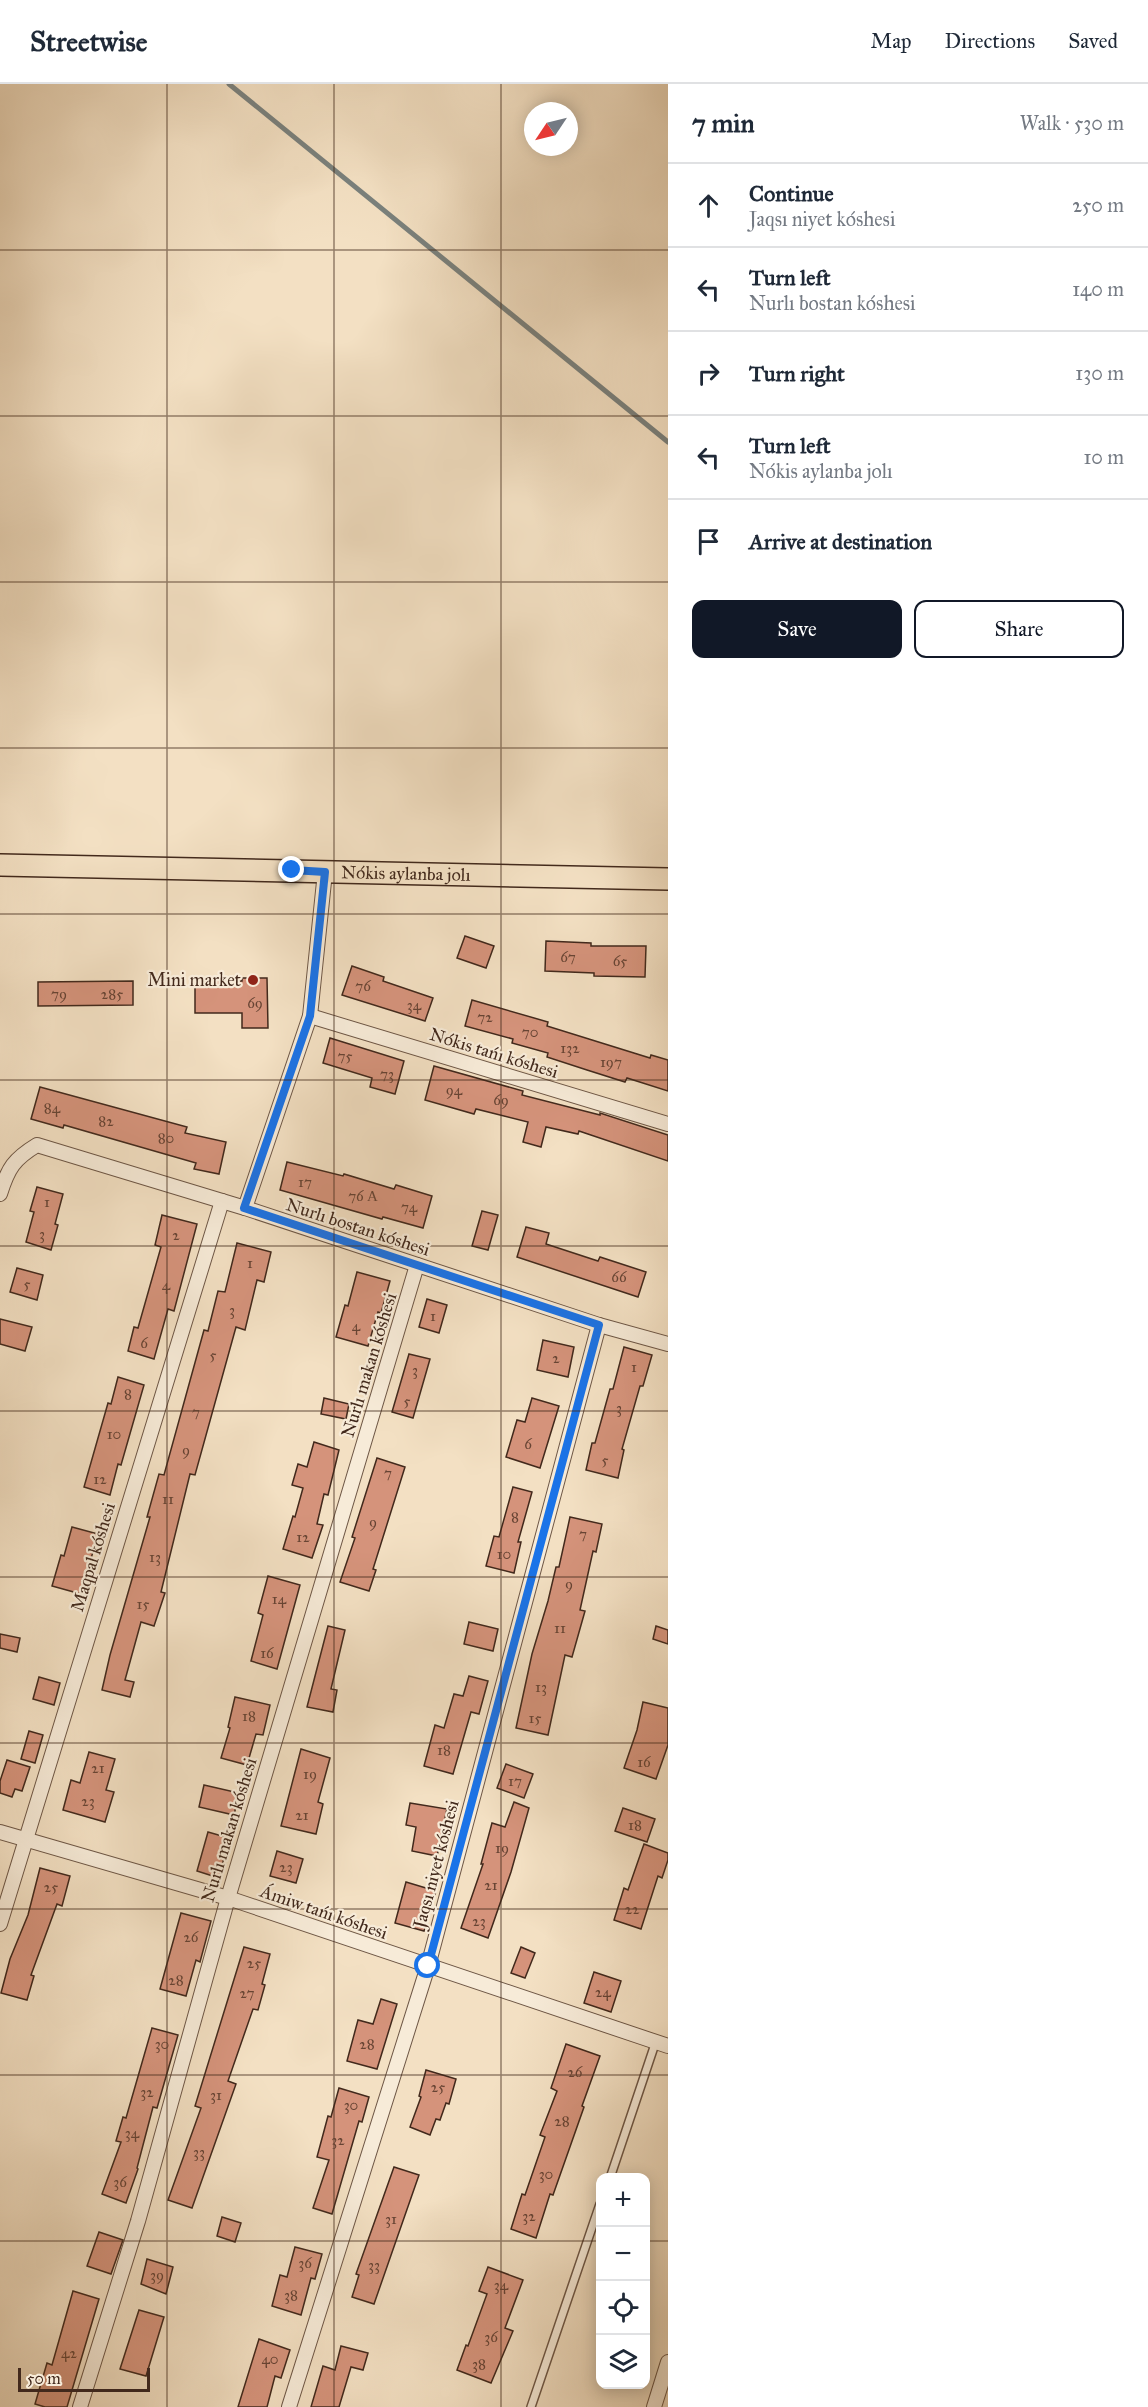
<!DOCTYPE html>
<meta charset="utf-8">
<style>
:root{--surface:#fff;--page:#f6f6f7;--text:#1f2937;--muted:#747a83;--line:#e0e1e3;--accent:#111827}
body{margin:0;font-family:"IM FELL Great Primer",serif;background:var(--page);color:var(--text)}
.controls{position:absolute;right:18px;bottom:18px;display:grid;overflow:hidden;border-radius:12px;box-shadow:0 3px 15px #0003}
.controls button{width:54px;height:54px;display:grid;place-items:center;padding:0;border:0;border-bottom:2px solid var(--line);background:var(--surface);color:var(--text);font:30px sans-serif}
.compass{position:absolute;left:524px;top:18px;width:54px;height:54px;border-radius:50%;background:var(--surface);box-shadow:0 3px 15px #0003;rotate:235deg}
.scale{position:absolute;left:18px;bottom:15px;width:132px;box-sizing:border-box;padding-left:6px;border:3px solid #42291c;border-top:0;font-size:16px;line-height:21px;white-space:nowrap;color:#42291c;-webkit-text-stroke:4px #f7ebd8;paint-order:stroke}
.stop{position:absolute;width:18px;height:18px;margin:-14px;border:4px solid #1a73e8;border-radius:50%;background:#fff}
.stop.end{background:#1a73e8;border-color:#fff;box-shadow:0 2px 6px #0008}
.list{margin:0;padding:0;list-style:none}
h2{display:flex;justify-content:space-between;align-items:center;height:78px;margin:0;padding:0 24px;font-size:26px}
h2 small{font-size:20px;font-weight:400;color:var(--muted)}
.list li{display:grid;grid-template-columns:39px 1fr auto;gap:18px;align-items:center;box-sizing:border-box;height:84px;padding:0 24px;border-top:2px solid var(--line)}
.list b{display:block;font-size:22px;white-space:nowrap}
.list p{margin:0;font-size:20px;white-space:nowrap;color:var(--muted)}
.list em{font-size:20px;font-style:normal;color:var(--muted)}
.actions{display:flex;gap:12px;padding:18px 24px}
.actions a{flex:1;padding:14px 0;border:2px solid var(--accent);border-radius:12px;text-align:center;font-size:21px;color:var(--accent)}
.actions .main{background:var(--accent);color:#fff}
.icon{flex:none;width:33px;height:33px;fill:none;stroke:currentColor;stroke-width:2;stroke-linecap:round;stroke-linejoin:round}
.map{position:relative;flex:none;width:668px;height:2323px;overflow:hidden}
header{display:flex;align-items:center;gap:36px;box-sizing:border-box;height:84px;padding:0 30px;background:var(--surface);border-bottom:2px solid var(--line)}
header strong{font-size:28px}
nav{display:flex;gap:33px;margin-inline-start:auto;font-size:21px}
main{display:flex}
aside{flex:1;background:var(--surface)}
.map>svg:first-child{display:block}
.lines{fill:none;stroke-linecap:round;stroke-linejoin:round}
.stream{stroke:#7a817d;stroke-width:5}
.building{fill:#d5937b;stroke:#42291c;stroke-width:1.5}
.lane-casing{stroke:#6e5746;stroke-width:10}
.street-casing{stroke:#6e5746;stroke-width:16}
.primary-casing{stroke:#42291c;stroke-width:24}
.lane{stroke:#f7ebd8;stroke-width:7}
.street{stroke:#f7ebd8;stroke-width:14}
.primary{stroke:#f3e0c3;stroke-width:21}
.route{stroke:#1a73e8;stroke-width:8}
.grid{fill:none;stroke:#42291c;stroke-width:1.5;stroke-opacity:0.55}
.poi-dot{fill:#8f2418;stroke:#f7ebd8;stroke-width:2}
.labels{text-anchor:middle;stroke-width:4.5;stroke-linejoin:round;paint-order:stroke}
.number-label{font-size:15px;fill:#674434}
.street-label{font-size:18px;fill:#42291c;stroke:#f7ebd8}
.poi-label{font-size:18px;fill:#42291c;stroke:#f7ebd8;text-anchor:end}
</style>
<header>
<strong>Streetwise</strong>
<nav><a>Map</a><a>Directions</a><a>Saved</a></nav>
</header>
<main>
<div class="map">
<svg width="668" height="2323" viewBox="0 0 668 2323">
<rect width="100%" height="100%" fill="#f3e0c3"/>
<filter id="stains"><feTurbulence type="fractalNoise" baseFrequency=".00333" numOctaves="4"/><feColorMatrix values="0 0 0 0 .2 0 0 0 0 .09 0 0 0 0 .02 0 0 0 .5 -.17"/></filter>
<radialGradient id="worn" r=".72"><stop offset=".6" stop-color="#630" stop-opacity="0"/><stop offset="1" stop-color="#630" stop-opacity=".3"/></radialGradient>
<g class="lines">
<path class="stream" d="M229,0L668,358"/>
</g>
<g class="building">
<path d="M465,852L494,862L486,884L457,874Z"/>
<path d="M546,857L591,859V862H646L645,893L594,892V889L545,887Z"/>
<path d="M352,882L384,893L383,897L433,914L425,937L342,911Z"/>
<path d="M242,894H267L268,944H242V929H195V900H208L207,896L242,897Z"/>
<path d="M133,897V921L38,922V898Z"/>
<path d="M472,916L548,938L547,942L650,974L651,971L668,976V1007L627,994L625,998L587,986L547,973L548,969L512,959L513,955L465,942Z"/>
<path d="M330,954L404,977L395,1010L370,1003L372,994L323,979Z"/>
<path d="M434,982L523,1007L522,1011L600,1031V1029L668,1051V1077L579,1047L578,1050L546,1043L541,1063L523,1058L528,1038L476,1025L474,1030L425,1016Z"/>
<path d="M40,1003L187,1043L185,1049L226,1058L219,1090L194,1085L196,1079L64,1041L63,1044L31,1035Z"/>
<path d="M287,1078L343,1092L344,1090L394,1105L396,1101L432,1112L423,1144L383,1133L382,1135L280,1106Z"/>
<path d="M37,1103L63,1110L55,1140L58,1141L51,1166L26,1158L34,1128L30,1127Z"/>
<path d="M482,1127L498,1131L488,1166L472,1162Z"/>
<path d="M162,1131L197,1140L174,1227L168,1225L154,1275L128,1267L134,1243L138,1244L161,1163L155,1161Z"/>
<path d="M526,1143L549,1149L546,1160L598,1177L600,1173L646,1188L638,1213L517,1173Z"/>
<path d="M237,1159L271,1168L264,1198L257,1196L245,1246L236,1243L195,1391L190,1390L161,1508L165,1509L154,1542L141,1538L125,1596L134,1598L130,1613L102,1606L110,1571L150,1433H147L159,1390L164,1391L204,1246L208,1247L218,1207L225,1208Z"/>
<path d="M17,1184L43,1191L37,1216L10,1208Z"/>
<path d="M357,1188L390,1197L381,1229L378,1228L368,1262L336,1253L345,1221L348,1222Z"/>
<path d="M427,1215L447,1221L439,1249L419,1243Z"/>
<path d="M0,1235L32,1243L25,1267L0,1260Z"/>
<path d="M543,1256L574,1263L568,1293L537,1286Z"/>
<path d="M624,1263L652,1271L643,1302H640L622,1365L624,1366L618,1394L586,1386L592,1359H595L610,1305H613Z"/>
<path d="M409,1270L430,1275L413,1334L392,1328Z"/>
<path d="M118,1293L144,1301L121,1381L118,1380L110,1411L84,1403L108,1319L111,1320Z"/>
<path d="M324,1314L349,1320L346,1335L321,1330Z"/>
<path d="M532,1314L559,1322L540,1384L506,1373L517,1336L525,1338Z"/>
<path d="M314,1358L339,1366L328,1411L324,1410L317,1440L323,1441L312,1474L283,1465L293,1432L295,1433L303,1404L292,1401L298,1380L307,1383Z"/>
<path d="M377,1374L405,1383L373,1485L376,1486L369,1507L340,1498L355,1454L352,1453Z"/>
<path d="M513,1403L532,1408L518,1458H521L514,1489L486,1482L494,1452L499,1453Z"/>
<path d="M570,1433L602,1440L596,1468L593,1467L580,1526L585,1527L572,1573L565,1571L548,1651L516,1644L532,1570L548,1517L556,1483H559Z"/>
<path d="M72,1443L98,1450L81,1510L52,1502L61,1471L64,1472Z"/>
<path d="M268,1492L300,1501L277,1585L251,1577L263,1531L258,1529Z"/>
<path d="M469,1538L498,1545L493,1567L464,1560Z"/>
<path d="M328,1542L345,1546L331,1605L337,1606L333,1628L307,1623Z"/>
<path d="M656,1542L668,1546V1560L653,1555Z"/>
<path d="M0,1550L20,1554L17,1568L0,1564Z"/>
<path d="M469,1592L488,1597L479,1630L471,1628L453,1690L424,1682L435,1641L444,1644L454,1610L463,1612Z"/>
<path d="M39,1593L60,1599L54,1621L33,1615Z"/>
<path d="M235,1613L270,1621L263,1651L256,1650L247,1681L221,1674L230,1644L228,1643Z"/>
<path d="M643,1618L668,1624V1661L656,1695L624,1684L637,1646Z"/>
<path d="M29,1647L43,1651L35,1679L21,1675Z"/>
<path d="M301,1665L330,1674L318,1718L323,1720L316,1750L281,1742Z"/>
<path d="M89,1668L115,1675L106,1706L114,1708L105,1738L63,1726L71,1696L80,1699Z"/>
<path d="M7,1676L30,1683L22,1707L15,1705L12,1713L0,1709V1697Z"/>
<path d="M506,1680L533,1690L524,1714L497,1704Z"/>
<path d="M204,1701L239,1709L234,1731L199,1723Z"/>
<path d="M514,1718L529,1724L511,1788L488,1854L461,1844L483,1780H481L492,1739L505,1743Z"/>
<path d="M410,1719L447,1725L437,1772L412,1767L416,1743L406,1741Z"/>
<path d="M623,1724L655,1735L647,1758L615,1747Z"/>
<path d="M208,1748L229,1754L219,1794L197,1787Z"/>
<path d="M644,1760L668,1769V1776L662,1794L658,1792L641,1845L614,1836L624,1804L628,1806Z"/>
<path d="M277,1767L303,1775L296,1799L270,1792Z"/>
<path d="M40,1784L70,1792L62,1822L57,1820L31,1891L34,1892L27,1916L1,1909L10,1875L28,1831Z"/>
<path d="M406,1798L436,1807L424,1847L395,1839Z"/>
<path d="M181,1829L211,1837L200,1878L196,1876L186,1912L160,1905Z"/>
<path d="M244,1863L270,1870L262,1900L265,1901L258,1926L253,1925L228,1997L236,2000L192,2124L168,2116L201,2024L195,2022Z"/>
<path d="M521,1863L535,1869L525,1894L511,1889Z"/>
<path d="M594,1888L621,1897L611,1928L584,1919Z"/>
<path d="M381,1915L397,1920L377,1985L347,1977L358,1936L373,1940Z"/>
<path d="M152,1944L178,1951L157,2024L153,2023L137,2084L138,2085L126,2119L102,2110L121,2058L116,2057L123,2033L126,2034Z"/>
<path d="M566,1960L600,1972L582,2022L584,2023L553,2111L550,2110L536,2154L511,2145L522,2110L525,2111L545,2053L540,2051L557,2007L551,2004Z"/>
<path d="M426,1986L456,1995L449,2020L446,2019L440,2036L436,2035L430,2051L410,2043L421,2013L419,2012Z"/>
<path d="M339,2004L369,2013L362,2038L359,2037L332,2130L313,2124L329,2076L317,2073L328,2032L331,2033Z"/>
<path d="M394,2083L419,2091L374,2220L352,2213L359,2191L356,2190Z"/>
<path d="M222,2133L241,2139L235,2158L217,2152Z"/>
<path d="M99,2148L123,2156L111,2190L87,2182Z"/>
<path d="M295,2163L322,2170L315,2195L311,2194L301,2231L272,2222L280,2191L287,2193Z"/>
<path d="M147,2175L173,2183L166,2210L141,2200Z"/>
<path d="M488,2183L523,2196L505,2244L513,2247L491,2299L457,2286L466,2261L468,2262L487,2210L479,2207Z"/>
<path d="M73,2207L99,2215L67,2323H45L35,2320L47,2279L52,2281Z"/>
<path d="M139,2226L164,2233L146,2292L120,2285Z"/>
<path d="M259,2255L290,2266L281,2294L275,2292L267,2323H238Z"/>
<path d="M341,2262L368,2269L363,2286L351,2283L339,2323H311L323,2282L335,2286Z"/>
</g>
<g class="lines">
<defs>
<g id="lane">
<path d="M610,2094L656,1957"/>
<path d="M531,2323L600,2120"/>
</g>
<g id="street">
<path d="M310,932L668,1040"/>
<path d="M0,1110C8,1084 14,1075 37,1061L245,1124L599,1241L668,1260"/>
<path d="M245,1124L310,932L325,788"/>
<path d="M0,1748L228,1814L668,1962"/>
<path d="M0,1840L222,1117"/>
<path d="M80,2323L138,2137L228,1814L417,1181"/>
<path d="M289,2323L428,1882L599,1241"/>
<path d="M654,2323L668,2278"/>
</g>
<g id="primary">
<path id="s1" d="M0,781L668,795"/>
</g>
</defs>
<use href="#lane" class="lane-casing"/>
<use href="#street" class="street-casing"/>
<use href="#primary" class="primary-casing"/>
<use href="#lane" class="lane"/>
<use href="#street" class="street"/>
<use href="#primary" class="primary"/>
</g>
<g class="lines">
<path class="route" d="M292,786L325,788L310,932L244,1124L599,1241L428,1882"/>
</g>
<path class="grid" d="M167,0V2323M334,0V2323M501,0V2323M0,166H668M0,332H668M0,498H668M0,664H668M0,830H668M0,996H668M0,1162H668M0,1327H668M0,1493H668M0,1659H668M0,1825H668M0,1991H668M0,2157H600M646,2157H668"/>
<circle class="poi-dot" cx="253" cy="896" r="6"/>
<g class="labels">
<g class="number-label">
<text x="568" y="878">67</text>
<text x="620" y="882">65</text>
<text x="363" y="907">76</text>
<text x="59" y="915">79</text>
<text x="112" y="915">285</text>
<text x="255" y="924">69</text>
<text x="414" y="926">34</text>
<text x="485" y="938">72</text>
<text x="530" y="953">70</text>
<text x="570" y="969">132</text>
<text x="345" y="977">75</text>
<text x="611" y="983">197</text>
<text x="387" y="995">73</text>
<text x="454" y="1011">94</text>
<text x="501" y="1021">69</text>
<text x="52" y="1029">84</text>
<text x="106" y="1042">82</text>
<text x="166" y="1059">80</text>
<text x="305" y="1103">17</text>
<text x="363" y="1117">76 А</text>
<text x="47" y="1123">1</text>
<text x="409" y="1128">74</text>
<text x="42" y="1155">3</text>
<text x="176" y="1156">2</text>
<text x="250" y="1184">1</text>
<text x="619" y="1198">66</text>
<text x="27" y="1205">5</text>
<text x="166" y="1206">4</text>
<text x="232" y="1231">3</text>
<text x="433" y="1237">1</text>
<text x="356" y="1247">4</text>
<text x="144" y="1264">6</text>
<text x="213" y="1276">5</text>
<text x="556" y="1279">2</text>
<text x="634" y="1288">1</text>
<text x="415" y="1291">3</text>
<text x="128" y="1315">8</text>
<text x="407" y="1322">5</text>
<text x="619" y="1329">3</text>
<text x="196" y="1333">7</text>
<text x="114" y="1355">10</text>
<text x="528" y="1365">6</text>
<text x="186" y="1371">9</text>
<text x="605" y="1381">5</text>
<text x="388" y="1394">7</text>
<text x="100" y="1400">12</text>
<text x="168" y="1420">11</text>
<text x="515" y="1438">8</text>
<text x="373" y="1443">9</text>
<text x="583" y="1455">7</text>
<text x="303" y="1458">12</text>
<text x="504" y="1475">10</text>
<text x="155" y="1478">13</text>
<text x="569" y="1505">9</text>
<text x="279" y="1520">14</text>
<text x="143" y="1525">15</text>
<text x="560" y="1549">11</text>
<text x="267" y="1574">16</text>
<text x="541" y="1608">13</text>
<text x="249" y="1637">18</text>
<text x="535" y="1639">15</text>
<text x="444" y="1671">18</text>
<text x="644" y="1683">16</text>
<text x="98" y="1689">21</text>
<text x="310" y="1695">19</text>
<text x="515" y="1702">17</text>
<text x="88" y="1722">23</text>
<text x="302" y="1736">21</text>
<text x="635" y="1746">18</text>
<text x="502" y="1769">19</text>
<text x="286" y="1788">23</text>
<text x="491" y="1806">21</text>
<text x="51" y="1808">25</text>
<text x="632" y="1830">22</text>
<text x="479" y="1842">23</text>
<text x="191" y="1858">26</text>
<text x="254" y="1884">25</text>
<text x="176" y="1901">28</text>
<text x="603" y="1913">24</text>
<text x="247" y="1914">27</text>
<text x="162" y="1965">30</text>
<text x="367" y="1965">28</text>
<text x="575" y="1993">26</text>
<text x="438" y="2008">25</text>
<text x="147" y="2013">32</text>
<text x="216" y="2016">31</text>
<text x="351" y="2026">30</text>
<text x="562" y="2042">28</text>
<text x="132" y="2054">34</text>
<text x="338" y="2061">32</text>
<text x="199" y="2073">33</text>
<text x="546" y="2095">30</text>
<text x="120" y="2103">36</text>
<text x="529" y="2137">32</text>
<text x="391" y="2140">31</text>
<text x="305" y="2184">36</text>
<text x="374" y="2186">33</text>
<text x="157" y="2196">39</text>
<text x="501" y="2206">34</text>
<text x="291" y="2216">38</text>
<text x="491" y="2258">36</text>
<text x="69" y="2274">42</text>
<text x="270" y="2280">40</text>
<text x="479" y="2285">38</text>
</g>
<g class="street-label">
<text dy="6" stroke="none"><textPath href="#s1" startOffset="406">Nókis aylanba jolı</textPath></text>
<text transform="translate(494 969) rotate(17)" y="6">Nókis tańı kóshesi</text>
<text transform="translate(358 1143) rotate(18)" y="6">Nurlı bostan kóshesi</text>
<text transform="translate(369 1281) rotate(-73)" y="6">Nurlı makan kóshesi</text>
<text transform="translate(93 1473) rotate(-73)" y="6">Maqpal kóshesi</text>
<text transform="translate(229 1746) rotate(-73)" y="6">Nurlı makan kóshesi</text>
<text transform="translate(436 1780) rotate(-75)" y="6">Jaqsı niyet kóshesi</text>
<text transform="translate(324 1828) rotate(19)" y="6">Ámiw tańı kóshesi</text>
</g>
<g class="poi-label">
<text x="241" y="902">Mini market</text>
</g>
</g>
<rect width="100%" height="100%" filter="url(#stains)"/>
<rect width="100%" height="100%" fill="url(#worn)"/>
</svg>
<div class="controls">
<button>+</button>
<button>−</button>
<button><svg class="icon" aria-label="locate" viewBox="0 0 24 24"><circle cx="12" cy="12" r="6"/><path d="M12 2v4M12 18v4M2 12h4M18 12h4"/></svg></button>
<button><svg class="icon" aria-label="layers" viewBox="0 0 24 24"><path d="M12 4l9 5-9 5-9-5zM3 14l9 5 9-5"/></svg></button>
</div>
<svg class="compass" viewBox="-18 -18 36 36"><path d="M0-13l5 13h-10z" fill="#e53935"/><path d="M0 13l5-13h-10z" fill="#747a83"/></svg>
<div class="scale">50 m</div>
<div class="stop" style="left:428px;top:1882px"></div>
<div class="stop end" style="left:292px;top:786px"></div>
</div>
<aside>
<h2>7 min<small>Walk · 530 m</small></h2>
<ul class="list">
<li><svg class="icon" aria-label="ahead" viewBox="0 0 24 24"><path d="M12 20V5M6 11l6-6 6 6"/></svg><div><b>Continue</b><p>Jaqsı niyet kóshesi</p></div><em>250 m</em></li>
<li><svg class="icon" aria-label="left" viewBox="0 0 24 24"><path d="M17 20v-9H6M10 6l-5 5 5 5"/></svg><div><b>Turn left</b><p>Nurlı bostan kóshesi</p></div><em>140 m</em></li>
<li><svg class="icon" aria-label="right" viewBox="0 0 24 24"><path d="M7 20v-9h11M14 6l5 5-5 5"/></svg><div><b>Turn right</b></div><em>130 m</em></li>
<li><svg class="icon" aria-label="left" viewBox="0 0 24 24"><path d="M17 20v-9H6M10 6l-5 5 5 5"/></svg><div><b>Turn left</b><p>Nókis aylanba jolı</p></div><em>10 m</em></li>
<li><svg class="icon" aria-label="arrive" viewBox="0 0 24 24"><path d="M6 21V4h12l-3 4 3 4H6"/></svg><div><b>Arrive at destination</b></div></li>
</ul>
<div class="actions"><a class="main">Save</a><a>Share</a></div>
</aside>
</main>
